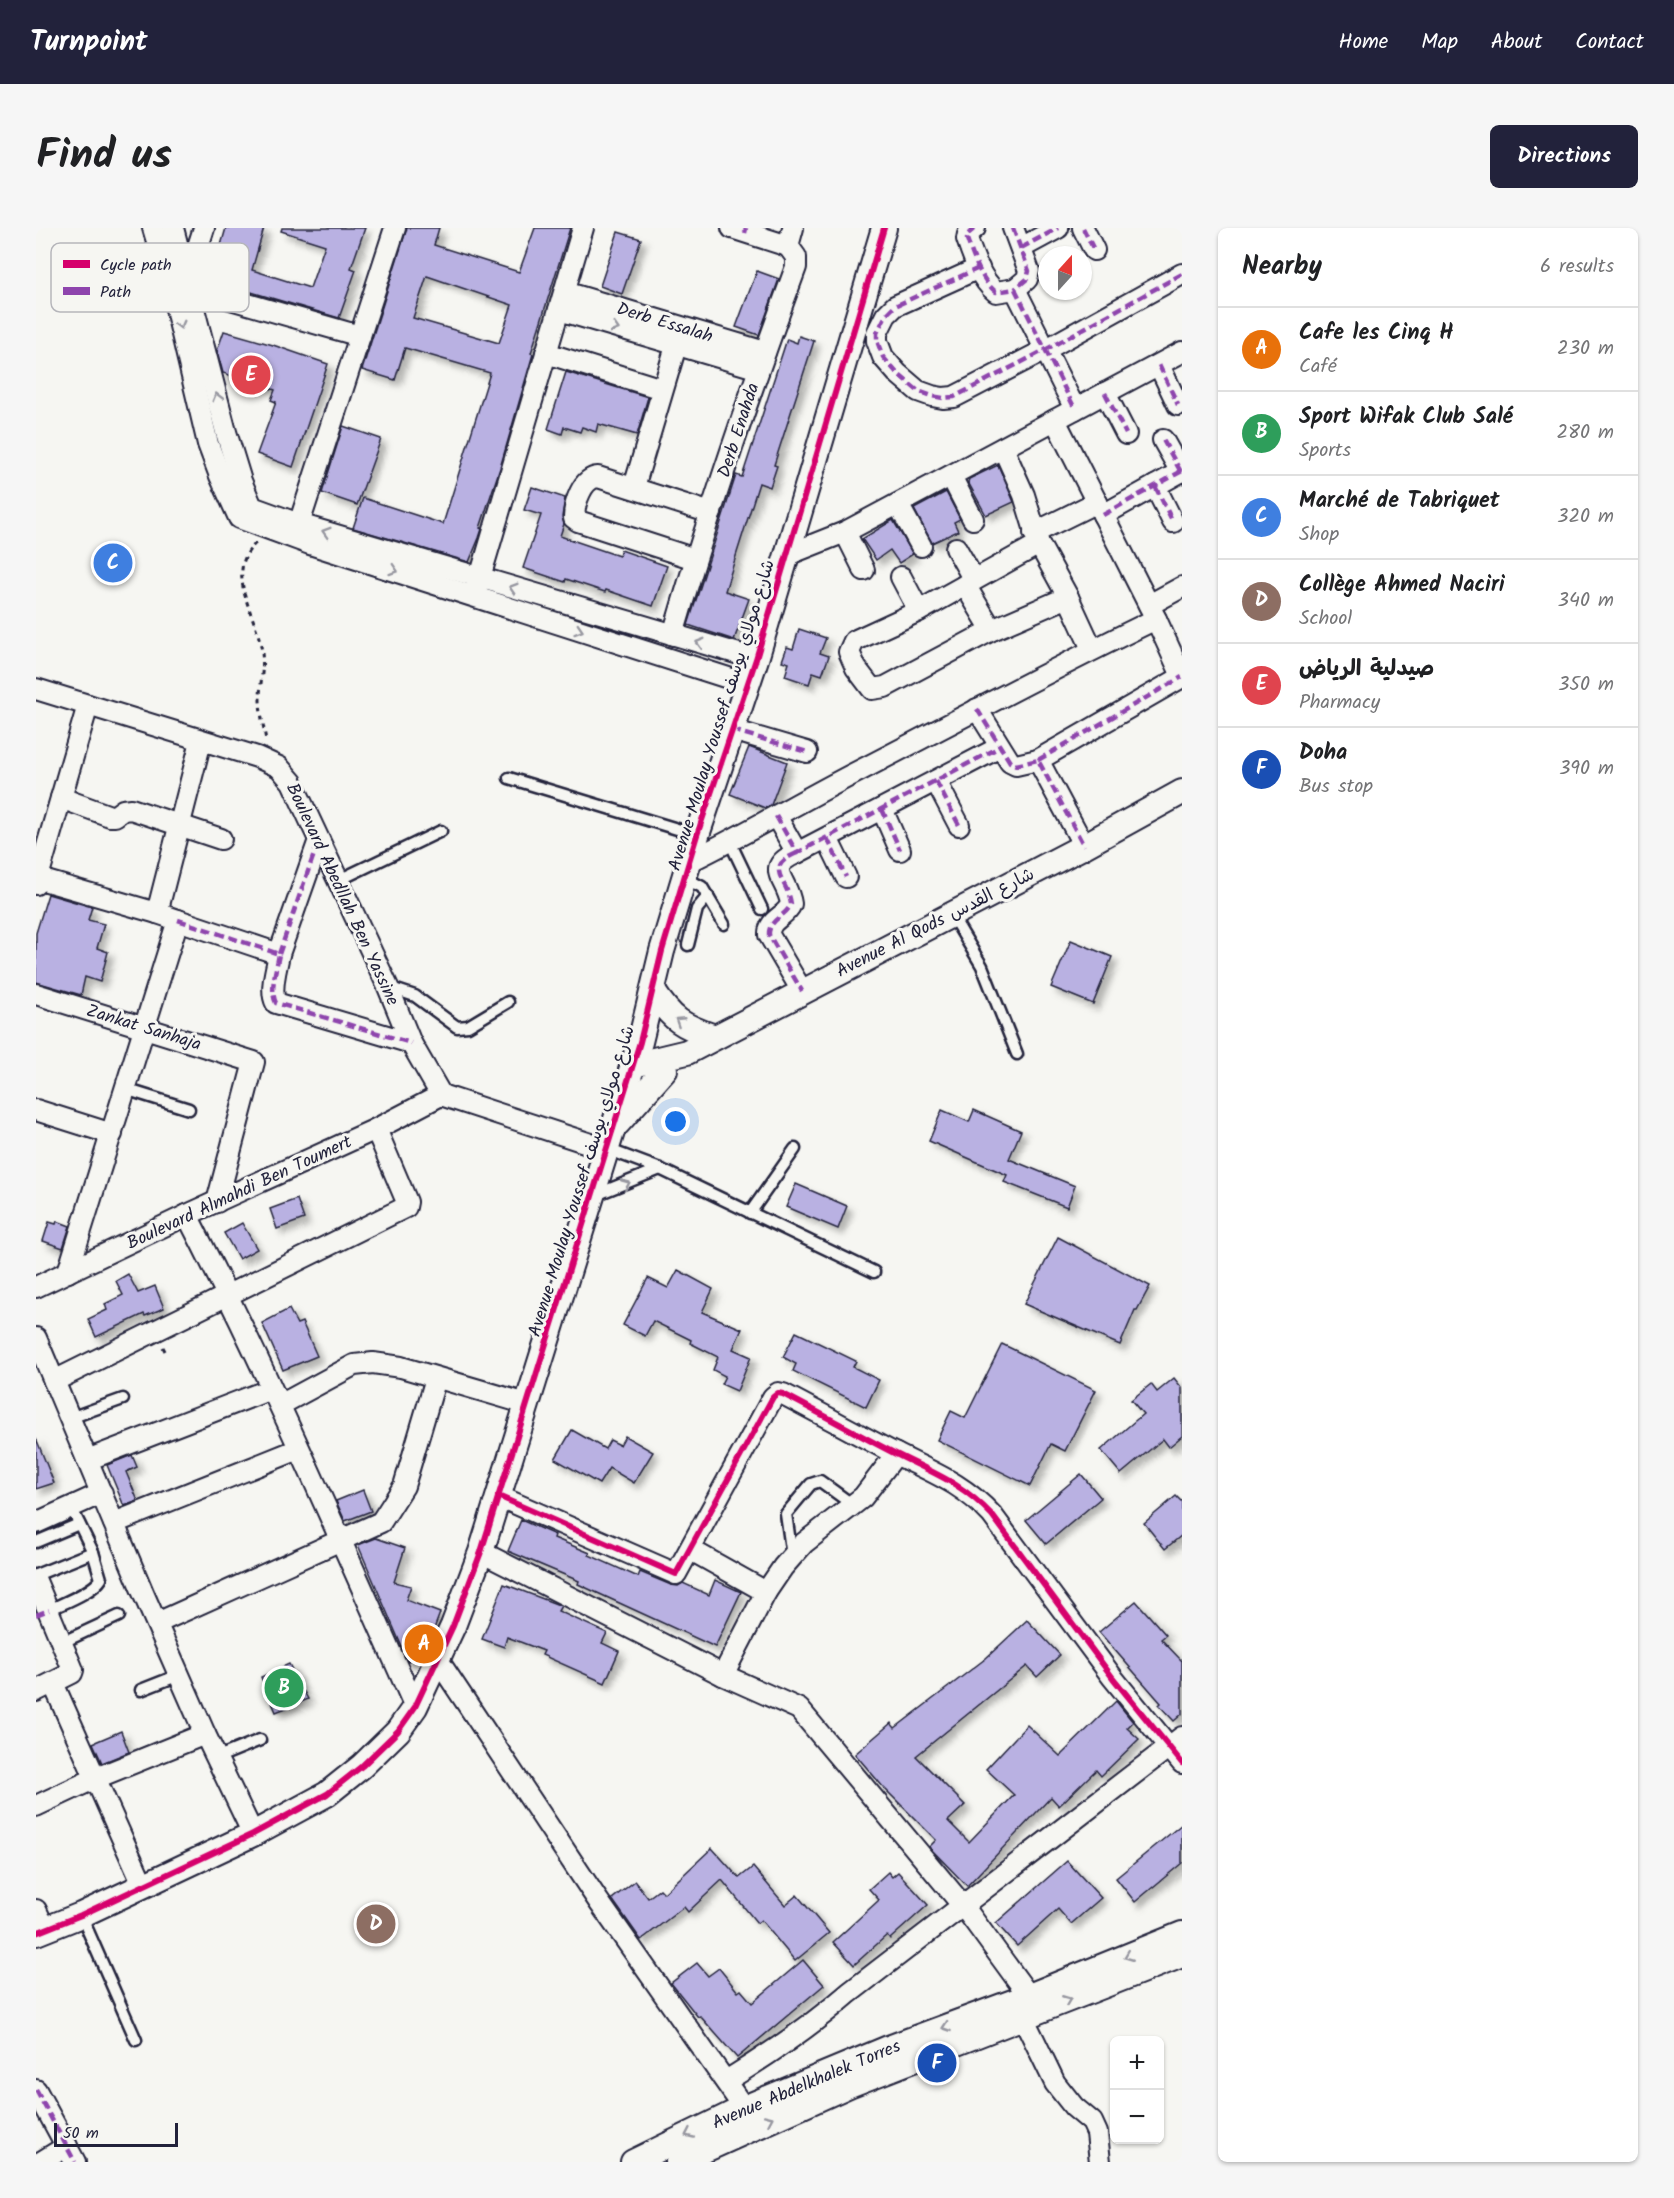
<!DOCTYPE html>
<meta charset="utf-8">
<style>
:root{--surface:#fff;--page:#f6f6f6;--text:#202124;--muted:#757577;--line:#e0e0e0;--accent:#22223b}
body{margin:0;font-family:Kalam,"Playpen Sans Arabic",sans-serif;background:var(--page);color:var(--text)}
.controls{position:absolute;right:18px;bottom:18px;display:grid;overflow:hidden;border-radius:9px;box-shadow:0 2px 4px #0004}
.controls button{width:54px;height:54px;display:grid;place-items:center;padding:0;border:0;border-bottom:2px solid var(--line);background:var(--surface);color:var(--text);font:30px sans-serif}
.compass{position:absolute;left:1002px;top:18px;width:54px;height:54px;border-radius:50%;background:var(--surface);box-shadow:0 2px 4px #0004;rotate:21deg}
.scale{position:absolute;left:18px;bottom:15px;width:124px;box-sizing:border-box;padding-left:6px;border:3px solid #22223b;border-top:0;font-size:16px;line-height:21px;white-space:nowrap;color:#22223b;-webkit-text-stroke:4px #f6f6f2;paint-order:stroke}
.you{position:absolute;left:640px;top:894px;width:21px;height:21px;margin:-15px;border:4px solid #fff;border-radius:50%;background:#1a73e8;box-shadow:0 0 0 9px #1a73e833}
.badge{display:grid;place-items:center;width:39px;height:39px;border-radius:50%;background:var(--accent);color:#fff;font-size:20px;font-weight:700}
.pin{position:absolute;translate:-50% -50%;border:3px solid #fff;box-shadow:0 2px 6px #0006}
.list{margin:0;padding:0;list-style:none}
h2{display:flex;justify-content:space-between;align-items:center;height:78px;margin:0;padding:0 24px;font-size:26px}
h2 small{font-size:20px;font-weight:400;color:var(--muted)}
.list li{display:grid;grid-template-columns:39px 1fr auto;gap:18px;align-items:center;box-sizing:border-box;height:84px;padding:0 24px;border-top:2px solid var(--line)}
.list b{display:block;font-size:22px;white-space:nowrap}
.list p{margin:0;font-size:20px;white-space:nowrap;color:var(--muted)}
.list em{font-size:20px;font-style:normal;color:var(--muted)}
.map{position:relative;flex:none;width:1146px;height:1934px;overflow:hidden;border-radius:9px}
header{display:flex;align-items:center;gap:36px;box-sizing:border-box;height:84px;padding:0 30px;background:var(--accent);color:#fff}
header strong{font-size:28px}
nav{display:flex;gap:33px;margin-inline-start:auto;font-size:21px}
.intro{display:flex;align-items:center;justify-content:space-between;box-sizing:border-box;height:144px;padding:0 36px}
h1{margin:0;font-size:42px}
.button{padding:15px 27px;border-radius:9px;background:var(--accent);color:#fff;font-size:21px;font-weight:700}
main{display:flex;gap:36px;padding:0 36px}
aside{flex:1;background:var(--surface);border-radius:9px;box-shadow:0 2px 4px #0004}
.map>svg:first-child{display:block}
.building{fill:#b9b1e2;stroke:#22223b;stroke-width:1.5;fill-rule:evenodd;filter:url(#shadow)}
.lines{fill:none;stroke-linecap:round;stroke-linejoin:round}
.service-casing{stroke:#22223b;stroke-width:15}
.minor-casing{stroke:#22223b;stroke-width:24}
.tertiary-casing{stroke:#22223b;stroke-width:28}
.path{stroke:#22223b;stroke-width:3;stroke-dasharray:4.5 4.5;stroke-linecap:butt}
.service{stroke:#f6f6f2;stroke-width:10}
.minor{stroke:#f6f6f2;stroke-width:20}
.tertiary{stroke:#f6f6f2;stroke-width:24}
.quiet{stroke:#8e44ad;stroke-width:4.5;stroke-dasharray:9 4.5;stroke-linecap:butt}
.cycleway-casing{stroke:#f6f6f2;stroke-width:10}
.cycleway{stroke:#d6006c;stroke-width:6}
.oneway{stroke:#9797a0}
.labels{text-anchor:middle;stroke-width:6;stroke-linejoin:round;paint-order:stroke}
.street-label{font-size:18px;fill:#22223b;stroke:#f6f6f2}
.key{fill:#f6f6f2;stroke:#b6b6bb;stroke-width:1.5}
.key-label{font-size:16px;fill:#22223b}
</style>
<header>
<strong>Turnpoint</strong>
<nav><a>Home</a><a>Map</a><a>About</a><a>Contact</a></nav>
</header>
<div class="intro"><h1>Find us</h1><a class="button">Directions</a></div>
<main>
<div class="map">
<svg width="1146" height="1934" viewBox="0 0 1146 1934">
<defs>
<filter id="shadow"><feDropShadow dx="5.5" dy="5.5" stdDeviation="3" flood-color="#0004"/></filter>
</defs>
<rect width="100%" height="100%" fill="#f6f6f2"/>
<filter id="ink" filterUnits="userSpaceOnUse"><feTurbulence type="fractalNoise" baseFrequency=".0167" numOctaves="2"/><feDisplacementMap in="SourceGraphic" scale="12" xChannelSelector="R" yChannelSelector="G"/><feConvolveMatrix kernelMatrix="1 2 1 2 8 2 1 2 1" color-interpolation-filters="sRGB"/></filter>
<g filter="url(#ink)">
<g class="building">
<path d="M190,0H228L216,42L274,60L289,17L245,3L246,0H329L315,40L320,42L303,90L175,52Z"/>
<path d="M371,0H403L398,17L483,44L499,0H534L495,125L497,126L464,240L444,300L446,301L443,310L433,334L317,300L327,270L407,296L454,145L369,120L359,152L326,142ZM391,48L476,77L463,115L377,90Z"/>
<path d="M582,4L605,11L586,66L564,58Z"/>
<path d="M721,43L743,51L723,107L700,99Z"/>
<path d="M188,103L237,117L292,136L257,239L221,226L240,174L235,172L239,162L187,145L181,123Z"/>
<path d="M763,108L778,113L738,237L741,238L734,259L723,255L689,363L713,371L698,412L652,397L700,247L706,249L751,111L761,115Z"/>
<path d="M530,144L612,169L601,207L562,196L560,204L546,199L544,204L528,199L526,206L512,201Z"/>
<path d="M307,198L345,211L321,277L286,265Z"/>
<path d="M962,237L978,274L950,287L932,254L933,251Z"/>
<path d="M496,259L529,270L526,289L528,296L524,308L583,328L585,322L631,338L617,378L570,362L569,364L530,351L529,354L487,340L505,287L488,282Z"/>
<path d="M910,264L924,291L918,294L922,303L896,315L878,281Z"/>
<path d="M857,292L877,326L863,335L854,322L840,332L826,311Z"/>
<path d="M763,401L790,410L784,425L793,428L786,447L777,444L773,456L749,448L753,435L746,433L751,419L757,421Z"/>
<path d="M713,519L751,534L735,577L729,580L694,566Z"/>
<path d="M12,666L56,679L52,692L68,696L61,720L72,724L64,754L49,749L45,767L0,754V705Z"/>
<path d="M1035,712L1076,729L1057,776L1015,759Z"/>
<path d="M906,882L933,894L938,882L985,903L973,931L1039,958L1031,979L968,954L971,947L893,913Z"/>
<path d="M760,956L811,978L802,1001L750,979Z"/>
<path d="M261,971L268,991L241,1001L234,981Z"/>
<path d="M21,993L34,998L27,1020L7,1013L13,994L20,996Z"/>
<path d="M206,995L221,1021L203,1031L188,1005Z"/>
<path d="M1022,1009L1114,1058L1101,1082H1099L1084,1117L988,1076Z"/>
<path d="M642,1042L677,1061L666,1084L706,1101L697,1121L715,1129L701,1163L685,1156L689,1148L677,1142L682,1129L654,1115L655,1112L617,1093L609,1108L587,1097L612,1050L632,1060Z"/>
<path d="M92,1046L102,1065L119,1058L128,1080L109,1088L108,1086L60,1109L52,1091L71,1082L69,1076L87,1067L80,1053Z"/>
<path d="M253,1081L261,1096L266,1094L281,1128L247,1142L226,1095Z"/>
<path d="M760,1104L820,1133L817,1139L843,1152L830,1179L757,1143L760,1136L747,1129Z"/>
<path d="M966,1116L1060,1162L1029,1223L1015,1216L994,1258L901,1212L915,1183L929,1190Z"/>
<path d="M1138,1150L1146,1160V1208L1133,1219L1127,1211L1085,1246L1065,1222L1107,1186L1095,1172L1115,1156L1121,1164Z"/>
<path d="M536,1202L569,1221L574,1212L584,1217L589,1208L617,1224L598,1255L573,1240L563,1256L519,1231Z"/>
<path d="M0,1210L18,1255L0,1261Z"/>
<path d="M96,1227L101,1239L90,1244L102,1273L88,1278L71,1237Z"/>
<path d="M1045,1246L1065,1270L1010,1316L990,1292Z"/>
<path d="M327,1262L335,1283L309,1293L300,1273Z"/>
<path d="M1140,1268L1146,1274V1307L1129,1321L1108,1295Z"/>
<path d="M485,1292L519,1307L518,1310L554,1325L553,1327L602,1349L604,1344L635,1357L642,1358L647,1355L673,1367L679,1352L705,1364L679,1419L542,1356L543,1353L472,1323Z"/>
<path d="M340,1310L369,1320L358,1354L375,1358L370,1372L404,1385L389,1425L372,1433L322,1317Z"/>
<path d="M468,1356L523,1377L525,1378L522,1383L571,1405L566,1415L583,1423L569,1455L506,1427L508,1423L471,1409L468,1419L446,1411Z"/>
<path d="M1100,1373L1130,1407L1125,1411L1146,1433V1486L1138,1493L1123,1477L1125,1475L1063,1404Z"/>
<path d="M991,1392L1024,1427L1001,1449L991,1438L880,1528L929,1577L912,1593L933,1614L978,1567L950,1541L991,1497L1024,1528L1080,1473L1097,1494L1091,1500L1103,1511L1065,1548L1060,1542L1023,1578L1015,1569L931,1658L893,1619L900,1612L848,1560L819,1526L855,1495L859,1500L949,1431Z"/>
<path d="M253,1436L272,1471L240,1484L225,1449Z"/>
<path d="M85,1503L93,1524L66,1535L57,1515Z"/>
<path d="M1146,1596V1635L1099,1674L1080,1650Z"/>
<path d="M676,1620L703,1650L717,1639L749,1677L761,1667L793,1705L759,1733L725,1692L721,1695L686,1652L652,1684L648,1679L605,1712L576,1671L599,1653L612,1670L624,1661L628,1665Z"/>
<path d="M1031,1633L1065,1670L1035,1696L1022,1681L981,1718L960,1695Z"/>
<path d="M852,1644L856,1649L862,1644L892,1677L854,1711L851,1707L818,1737L797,1714L843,1672L833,1661Z"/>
<path d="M767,1732L788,1757L701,1830L664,1788L662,1789L635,1755L661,1735L672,1748L683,1740L702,1764L705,1762L716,1775Z"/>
</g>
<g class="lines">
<defs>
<g id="service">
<path d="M473,550L661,607"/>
<path d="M694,614L726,681"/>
<path d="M649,650L666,659L688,696"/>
<path d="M303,652L405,603"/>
<path d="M915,686L946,738L981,826"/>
<path d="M652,717L661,681L672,668"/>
<path d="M352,759L379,768L421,799L432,798L472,774"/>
<path d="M89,861L153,881"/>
<path d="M571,921L624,941L838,1044"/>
<path d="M557,968L624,941"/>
<path d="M714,985L759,921"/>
<path d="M34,1190L87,1171"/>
<path d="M0,1314L43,1296"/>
<path d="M756,1328L750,1286L775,1256L784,1253L817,1277"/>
<path d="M0,1347L57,1324"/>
<path d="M13,1382C27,1375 57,1364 65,1351L57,1324L35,1279"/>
<path d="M27,1414L83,1388"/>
<path d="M105,1462L143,1447"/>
<path d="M180,1530L224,1512"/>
<path d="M45,1687L100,1812"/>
</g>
<g id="minor">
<path d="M117,0L136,64L172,216L184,248L203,290L274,316L711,456"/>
<path d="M137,0L190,204L205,253L216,279L263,296L720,431"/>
<path d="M696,0L752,18"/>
<path d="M939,0L932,6L931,11C937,29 945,52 960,64L979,61L1039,181"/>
<path d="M977,0L993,43L991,51L979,61"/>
<path d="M1047,0L1058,22"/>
<path d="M985,20L1022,0"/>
<path d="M943,40L859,78L850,87L841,105V113L847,129L861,145L882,163L896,168L907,170L918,169L1009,122L1146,46"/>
<path d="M151,53L168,0"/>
<path d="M152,59L324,108"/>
<path d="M529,64L729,124"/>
<path d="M523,82L723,141"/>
<path d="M510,125L626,161"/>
<path d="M1123,137L1142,177"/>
<path d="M1069,165L1090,206"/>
<path d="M1019,192L1120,391L1146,448"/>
<path d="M1127,212L1145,244"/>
<path d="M967,220L988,267L1003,316L1032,369L1056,421"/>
<path d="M915,248L937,291"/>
<path d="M1119,258L1137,294"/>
<path d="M598,259L640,118"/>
<path d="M862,276L885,318"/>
<path d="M1067,287L1146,243"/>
<path d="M263,296L359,0"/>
<path d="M809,304L828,342"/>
<path d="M998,305L1061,274"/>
<path d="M1003,316L883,383L818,413L813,424L820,440L836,461L849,459L956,402L1032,369"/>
<path d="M920,320L938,352"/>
<path d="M751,327L809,304L1146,124"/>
<path d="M659,331L542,293L538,290C538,276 546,250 562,249L675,285"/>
<path d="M865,349L883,383"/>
<path d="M929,357L956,402"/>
<path d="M440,363L547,0"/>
<path d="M1113,377L1146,359"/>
<path d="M637,407C673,283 715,161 760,39V29L752,18L757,0"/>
<path d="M0,461L221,529L243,539L256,554L352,759L375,815L405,867L570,921"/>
<path d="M941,481L974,534L980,537L1002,532L1048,618"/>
<path d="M696,502L771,524"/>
<path d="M1002,532L1146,449"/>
<path d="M900,553L923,597"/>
<path d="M25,570L74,588H79L87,582L95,581L185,611"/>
<path d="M846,581L864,622"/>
<path d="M740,588L761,625L964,519"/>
<path d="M791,610L810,649"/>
<path d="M761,625C726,640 752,651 755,676C750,689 732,691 733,707L766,763"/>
<path d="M654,633C712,605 766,572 823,543C922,492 1020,439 1120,391"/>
<path d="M0,650L121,685L243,726C241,739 233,762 240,775L375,815"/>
<path d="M0,656L52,477"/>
<path d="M121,685L165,513"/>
<path d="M243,726L283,612"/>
<path d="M0,766L218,834L181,974"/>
<path d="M0,882L76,906"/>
<path d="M151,987C234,1148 305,1314 379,1479"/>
<path d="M32,1044L142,692"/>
<path d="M0,1059L151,987L340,901L405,867"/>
<path d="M0,1110L108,1367L169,1506L217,1606"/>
<path d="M18,1153L370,979L371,974L340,901"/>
<path d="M244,1177L318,1137L337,1135L365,1139L491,1176"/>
<path d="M51,1232L235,1161"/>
<path d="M462,1268L640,1346L737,1169L742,1165L747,1166C784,1185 821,1206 858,1225C897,1245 925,1254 956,1287L1077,1450L1146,1535"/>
<path d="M0,1295L66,1265"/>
<path d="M78,1295L263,1221"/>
<path d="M655,1322L730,1364"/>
<path d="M445,1324L687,1447L763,1481L928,1679L993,1768"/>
<path d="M0,1353L37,1442L36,1445L0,1463"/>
<path d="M121,1395L345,1294L368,1258L400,1150"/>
<path d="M402,1432L563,1674L708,1880"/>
<path d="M687,1447L730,1364L747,1339L768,1315L827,1269L860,1226"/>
<path d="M17,1455L107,1657"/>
<path d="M0,1578L60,1550L169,1506"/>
<path d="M0,1682L9,1701"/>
<path d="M987,1789L1019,1855L1038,1879L1056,1894L1061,1905L1064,1934"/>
<path d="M690,1853C734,1826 774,1799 813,1765L1146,1509"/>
<path d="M0,1862L39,1934"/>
<path d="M5,1934L31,1918"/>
</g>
<g id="tertiary">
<path d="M617,763C636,792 646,798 679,809"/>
<path d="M597,837L651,824L1048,618L1146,564"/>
<path d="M582,895L629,842"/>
<path d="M0,1705L45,1687L217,1606L291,1566L326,1538L362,1503L379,1479L417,1398L445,1324L604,814L626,723L661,607L720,431L848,0"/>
<path d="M597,1934L708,1880L850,1821L993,1768L1146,1706"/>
<path d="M642,1934L813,1857L1146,1727"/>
</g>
</defs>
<use href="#service" class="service-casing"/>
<use href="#minor" class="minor-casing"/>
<use href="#tertiary" class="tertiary-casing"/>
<g class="path">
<path d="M220,315C186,345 223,390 226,425C228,441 224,456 224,471C224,486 228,499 230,513"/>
<path d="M127,1119L131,1127"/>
</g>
<use href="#service" class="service"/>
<use href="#minor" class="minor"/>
<use href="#tertiary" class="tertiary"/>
<g class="quiet">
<path d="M939,0L932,6L931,11C937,29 945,52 960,64L979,61L1039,181"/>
<path d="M977,0L993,43L991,51L979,61"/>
<path d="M1047,0L1058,22"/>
<path d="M709,5L710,0"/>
<path d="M985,20L1022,0"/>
<path d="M943,40L859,78L850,87L841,105V113L847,129L861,145L882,163L896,168L907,170L918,169L1009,122L1146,46"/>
<path d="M1123,137L1142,177"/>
<path d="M1069,165L1090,206"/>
<path d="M1127,212L1145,244"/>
<path d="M1119,258L1137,294"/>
<path d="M1067,287L1146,243"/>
<path d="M941,481L974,534L980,537L1002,532L1048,618"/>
<path d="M696,502L771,524"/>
<path d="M1002,532L1146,449"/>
<path d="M900,553L923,597"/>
<path d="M846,581L864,622"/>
<path d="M740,588L761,625L964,519"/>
<path d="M791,610L810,649"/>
<path d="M761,625C726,640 752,651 755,676C750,689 732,691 733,707L766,763"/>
<path d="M142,692L243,726C241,739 233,762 240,775L375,815"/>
<path d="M243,726L283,612"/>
<path d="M0,1387L13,1382"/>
<path d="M0,1862L39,1934"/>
</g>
<defs>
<g id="cycleway">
<path d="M462,1268L640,1346L737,1169L742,1165L747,1166C784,1185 821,1206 858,1225C897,1245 925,1254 956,1287L1077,1450L1146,1535"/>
<path d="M0,1705L45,1687L217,1606L291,1566L326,1538L362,1503L379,1479L417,1398L445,1324L604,814L626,723L661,607L720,431L848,0"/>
</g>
</defs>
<use href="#cycleway" class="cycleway-casing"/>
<use href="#cycleway" class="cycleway"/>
</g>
<defs><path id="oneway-chevron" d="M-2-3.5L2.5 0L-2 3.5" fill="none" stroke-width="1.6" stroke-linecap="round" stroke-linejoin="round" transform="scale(1.5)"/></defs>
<g class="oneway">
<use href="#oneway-chevron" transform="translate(144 97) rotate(76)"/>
<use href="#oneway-chevron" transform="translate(579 100) rotate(17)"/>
<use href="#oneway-chevron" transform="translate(181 169) rotate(-105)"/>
<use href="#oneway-chevron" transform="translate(290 304) rotate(-163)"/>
<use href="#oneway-chevron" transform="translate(358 342) rotate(18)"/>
<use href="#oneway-chevron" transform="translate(477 360) rotate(-163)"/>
<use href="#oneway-chevron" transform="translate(543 402) rotate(18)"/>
<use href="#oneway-chevron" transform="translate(664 415) rotate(-164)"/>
<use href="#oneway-chevron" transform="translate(643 793) rotate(-147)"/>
<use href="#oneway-chevron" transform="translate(590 956) rotate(-23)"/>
<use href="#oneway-chevron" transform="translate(1092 1728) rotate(158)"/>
<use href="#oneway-chevron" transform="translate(1031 1772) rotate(-22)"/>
<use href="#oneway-chevron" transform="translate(910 1799) rotate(161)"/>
<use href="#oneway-chevron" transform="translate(733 1891) rotate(-24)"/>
<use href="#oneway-chevron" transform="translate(653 1906) rotate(155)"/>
</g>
</g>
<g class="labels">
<g class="street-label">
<text transform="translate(629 94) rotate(17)" y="6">Derb Essalah</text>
<text transform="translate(702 202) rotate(-72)" y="6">Derb Enahda</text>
<text transform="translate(685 487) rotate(-73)" y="6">Avenue Moulay Youssef شارع مولاي يوسف</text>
<text transform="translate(307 666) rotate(65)" y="6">Boulevard Abedllah Ben Yassine</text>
<text transform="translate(899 694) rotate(-27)" y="6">Avenue Al Qods شارع القدس</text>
<text transform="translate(108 799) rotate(17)" y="6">Zankat Sanhaja</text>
<text transform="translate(545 953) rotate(-73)" y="6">Avenue Moulay Youssef شارع مولاي يوسف</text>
<text transform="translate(203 964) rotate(-25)" y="6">Boulevard Almahdi Ben Toumert</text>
<text transform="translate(770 1856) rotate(-23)" y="6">Avenue Abdelkhalek Torres</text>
</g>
</g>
<rect x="15" y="15" width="198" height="69" rx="9" class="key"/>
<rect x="27" y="32" width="27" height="8" fill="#d6006c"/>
<rect x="27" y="59" width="27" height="8" fill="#8e44ad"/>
<g class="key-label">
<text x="64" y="42">Cycle path</text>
<text x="64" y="69">Path</text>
</g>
</svg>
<div class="controls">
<button>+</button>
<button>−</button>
</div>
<svg class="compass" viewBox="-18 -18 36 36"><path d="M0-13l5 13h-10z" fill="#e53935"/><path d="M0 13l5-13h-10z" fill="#757577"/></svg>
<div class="scale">50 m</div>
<div class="you"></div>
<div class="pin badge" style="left:388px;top:1416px;background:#e8710a">A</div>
<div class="pin badge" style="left:248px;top:1460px;background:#2e9e5b">B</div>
<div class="pin badge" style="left:77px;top:335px;background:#3f7fe0">C</div>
<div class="pin badge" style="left:340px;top:1696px;background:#8d6e63">D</div>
<div class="pin badge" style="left:215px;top:147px;background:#e0444e">E</div>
<div class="pin badge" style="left:901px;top:1835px;background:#1a4fb4">F</div>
</div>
<aside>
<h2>Nearby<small>6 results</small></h2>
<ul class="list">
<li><span class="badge" style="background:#e8710a">A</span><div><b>Cafe les Cinq H</b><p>Café</p></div><em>230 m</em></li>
<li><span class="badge" style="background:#2e9e5b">B</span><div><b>Sport Wifak Club Salé</b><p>Sports</p></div><em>280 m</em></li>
<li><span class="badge" style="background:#3f7fe0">C</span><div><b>Marché de Tabriquet</b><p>Shop</p></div><em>320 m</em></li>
<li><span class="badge" style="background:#8d6e63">D</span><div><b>Collège Ahmed Naciri</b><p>School</p></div><em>340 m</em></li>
<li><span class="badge" style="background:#e0444e">E</span><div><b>صيدلية الرياض</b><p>Pharmacy</p></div><em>350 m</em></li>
<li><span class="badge" style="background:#1a4fb4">F</span><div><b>Doha</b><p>Bus stop</p></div><em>390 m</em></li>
</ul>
</aside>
</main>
